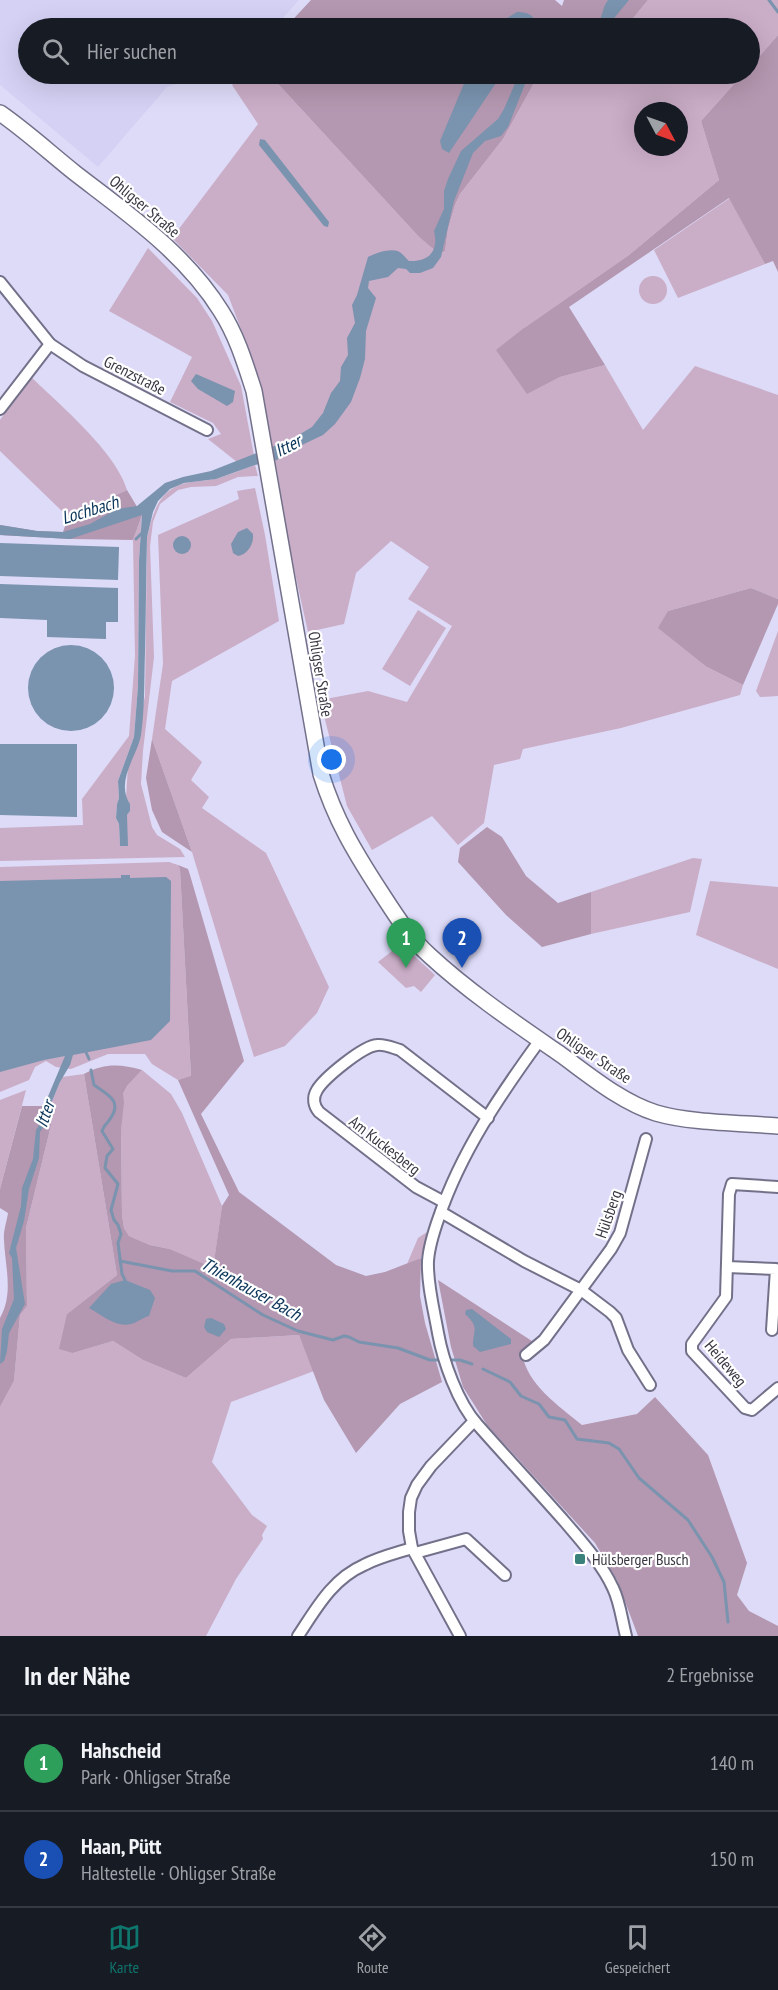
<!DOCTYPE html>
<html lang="de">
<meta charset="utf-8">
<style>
:root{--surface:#171b24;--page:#242831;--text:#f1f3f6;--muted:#9ea1a6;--line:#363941;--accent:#0f766e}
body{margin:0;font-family:"PT Sans Narrow",sans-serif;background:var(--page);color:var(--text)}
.compass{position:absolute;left:634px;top:102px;width:54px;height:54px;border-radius:50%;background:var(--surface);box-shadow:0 6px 24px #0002;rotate:131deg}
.you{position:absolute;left:332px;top:760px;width:21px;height:21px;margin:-15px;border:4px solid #fff;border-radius:50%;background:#1a73e8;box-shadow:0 0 0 9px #1a73e833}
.badge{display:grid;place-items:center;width:39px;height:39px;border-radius:50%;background:var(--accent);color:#fff;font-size:20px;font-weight:700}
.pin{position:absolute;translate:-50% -50px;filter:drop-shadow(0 2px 3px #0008)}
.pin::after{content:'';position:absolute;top:32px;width:21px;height:18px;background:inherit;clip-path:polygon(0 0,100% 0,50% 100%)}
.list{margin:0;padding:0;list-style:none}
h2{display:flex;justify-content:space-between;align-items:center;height:78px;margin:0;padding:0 24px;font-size:26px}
h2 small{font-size:20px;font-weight:400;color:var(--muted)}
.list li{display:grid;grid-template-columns:39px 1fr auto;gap:18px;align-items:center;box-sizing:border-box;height:96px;padding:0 24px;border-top:2px solid var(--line)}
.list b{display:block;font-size:22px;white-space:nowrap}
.list p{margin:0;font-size:20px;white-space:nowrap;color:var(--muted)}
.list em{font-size:20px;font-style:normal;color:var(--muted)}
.icon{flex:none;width:33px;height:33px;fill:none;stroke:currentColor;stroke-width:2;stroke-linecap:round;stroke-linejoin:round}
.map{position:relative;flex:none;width:778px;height:1636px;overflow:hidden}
.search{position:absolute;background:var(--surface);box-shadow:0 6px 24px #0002;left:18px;right:18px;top:18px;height:66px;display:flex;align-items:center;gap:15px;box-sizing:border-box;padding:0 21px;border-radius:33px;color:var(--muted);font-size:22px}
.sheet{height:270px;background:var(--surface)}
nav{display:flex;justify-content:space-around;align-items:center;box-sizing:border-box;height:84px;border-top:2px solid var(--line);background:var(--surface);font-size:16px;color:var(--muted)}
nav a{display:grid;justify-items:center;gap:3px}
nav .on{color:var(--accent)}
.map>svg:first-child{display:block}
.built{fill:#d5d1f5}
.green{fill:#caadc7;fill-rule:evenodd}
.forest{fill:#b497b0}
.water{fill:#7a93ae}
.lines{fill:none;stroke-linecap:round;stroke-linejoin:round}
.stream{stroke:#7a93ae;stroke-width:3}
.minor-casing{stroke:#73718a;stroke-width:14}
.secondary-casing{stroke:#73718a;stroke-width:18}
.minor{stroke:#fff;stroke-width:10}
.secondary{stroke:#fff;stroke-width:15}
.poi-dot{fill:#3a817b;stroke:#fff;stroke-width:2}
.labels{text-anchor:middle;stroke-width:4.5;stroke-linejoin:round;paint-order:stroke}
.street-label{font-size:16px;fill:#383742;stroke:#fff}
.poi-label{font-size:16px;fill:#383742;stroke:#fff;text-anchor:start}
.water-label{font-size:18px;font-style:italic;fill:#0a3559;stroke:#fff}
</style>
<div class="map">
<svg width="778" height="1636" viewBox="0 0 778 1636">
<rect width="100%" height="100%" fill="#dddbf8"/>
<path class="built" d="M0,0H299L274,28H28V74H226L208,80L179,83L167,87L98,167L0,85Z"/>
<g class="green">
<path d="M648,0H778V35L750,67V28H625Z"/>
<path d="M243,74H269L419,237L439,254L445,251L448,229L455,205L460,194L503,139L539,74L569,78L575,74H743L701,121L719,180L629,255L524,328L518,380L528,393L560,377L605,365L643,430L695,366L778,395V599L751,588L668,611L707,667L743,685L740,695L621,728L523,749L520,759L494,765L484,823L458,845L432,816L372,850L347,806L320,700L368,691L407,702L452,626L408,599L429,567L391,541L356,573L344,624L308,632L288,542L277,471L252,358L228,295L172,238L258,124L232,85ZM643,111H679V147H643Z"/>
<path d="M730,198L765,264L678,298L654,250Z"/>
<path d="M148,248L197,298L212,321L241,386L254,456L237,462L208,439L221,434L213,423L170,402L192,357L109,311Z"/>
<circle cx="653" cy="290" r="14"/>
<path d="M31,377C59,404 117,453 127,490L68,517L0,451V420Z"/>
<path d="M255,465L258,476L238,477L216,486L191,487L178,490L160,504L153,522L150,546L154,657L143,751L141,784L152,827L157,835L180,849L185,857L0,861V828L83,825L82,799L129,736L135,656L133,540L142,515L139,560L138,686L134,737L118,781L119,798L117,804L116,818L119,824L120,846L127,824V815L130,811L129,802L126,798L128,766L133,754L145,696L147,537C153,513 159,489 186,483C195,481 205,481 214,479C228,476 242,469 255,465Z"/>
<path d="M255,488L265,535L279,621L172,681L165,729L202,762L191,780L209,797L202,808L266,853L329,987L317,1013L285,1046L254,1057L192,852L152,739L163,664L158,535L239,499L237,491Z"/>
<path d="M418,610L446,628L410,686L382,669Z"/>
<path d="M778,631V696L760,697L756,691Z"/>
<path d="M693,858L702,859L690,912L591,934V892Z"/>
<path d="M169,862L178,865L180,869L191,1077L178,1080L152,1064L145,1054H108L71,1069L56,1067L46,1061L35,1067L29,1080L0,1092V867Z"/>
<path d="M710,881L778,887V969L696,935Z"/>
<path d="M401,944L435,975L421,992L414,986L406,988L378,962Z"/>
<path d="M142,1070L171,1094L182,1113L222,1206L213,1269L170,1249L150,1245L129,1236L124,1228L122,1215L121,1131L123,1094L127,1086Z"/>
<path d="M84,1074L117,1275L67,1314L73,1353L113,1341L143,1360L186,1378L231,1339L299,1335L314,1371L231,1402L212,1462L252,1515L267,1526L262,1535L263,1539L236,1579L206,1636H0V1407L14,1381L20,1315L27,1306L26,1228L52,1121L50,1106L62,1077Z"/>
<path d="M26,1090L0,1189V1100Z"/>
<path d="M427,1232L421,1258L407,1264L418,1238Z"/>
</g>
<g class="forest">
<path d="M311,0H555L562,6L564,0H648L625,28H285Z"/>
<path d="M778,35V272L773,261L765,264L729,198L569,307L605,365L560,377L527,394L496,350L524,328L629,255L719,180L701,121L743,74H750V67Z"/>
<path d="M269,74H539L503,139L460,194L455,205L448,229L445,251L439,254L419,237Z"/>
<path d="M127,490L142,515L133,540L70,539L0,535V525L37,531L63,532L68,517Z"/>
<path d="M751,588L778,599V604L743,685L707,667L658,628L668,611Z"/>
<path d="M152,739L192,852L162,832L152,810L146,778Z"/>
<path d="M487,827L502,837L526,876L558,903L591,892V934L542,947L506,915L458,862L460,848Z"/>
<path d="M178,865L188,869L190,875L244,1061L201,1114L239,1192L336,1265L366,1276L385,1272L421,1258L420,1296L425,1323L442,1382L400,1404L356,1453L324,1400L299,1335L231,1339L186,1378L143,1360L113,1341L73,1353L59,1349L67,1314L117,1275L84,1074C105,1063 120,1064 142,1070L127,1086L123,1094L124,1102L121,1131L122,1215L124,1228L129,1236L150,1245L170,1249L213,1268L222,1206L229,1195L178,1080L191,1076L180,869Z"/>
<path d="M22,1106H44V1117L52,1121L26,1228L27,1306L20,1315L14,1381L0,1407V1318C14,1293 5,1267 4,1240C3,1231 7,1221 8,1213L0,1208V1189Z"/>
<path d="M438,1280L535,1343L522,1353C527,1385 558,1405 582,1425L637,1414L655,1397L708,1455L747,1563L737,1595L749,1611L778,1626V1636H638L617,1580L595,1543L487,1425L463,1387L451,1347Z"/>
</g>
<g class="water">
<path d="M608,0H629L606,28H595C604,16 601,10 608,0Z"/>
<path d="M517,12C526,12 532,14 536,22L535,28H498L507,18Z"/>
<path d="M468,74H502L449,153L442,149L440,141Z"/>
<path d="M519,74H529L508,127L501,136L485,141L473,153L454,201L441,257L433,268L420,273H410L406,269L398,268L388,277L369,281L368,288L376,298L366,331L365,359L360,378L351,402L335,424L323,435L285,453L277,460L255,465L216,479L184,483L170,489L158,501L153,512L147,537C146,575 146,614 145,652C144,680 145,707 141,735C137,757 115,781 130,804V811L127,815L128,846H120L119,824L116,818L117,804L119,798L118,781L134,737L138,686L139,560L142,515L70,539L0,535V525L37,531L63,532L90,524L117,509L137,506L165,483L183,477L211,471L292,439L312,427L323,413L331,393L340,381L341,367L348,355L347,338L355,323L352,305L357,295L368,257C376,253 395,246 402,254C405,256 406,259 409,261C429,262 439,251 434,231L444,209V191L448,179L461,151L498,119L504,109Z"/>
<path d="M260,139L265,140L329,222L328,227L324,226L259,145Z"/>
<path d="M196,374L235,391L233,402L227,406L198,389L191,381Z"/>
<path d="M247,528L253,534C254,544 248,554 238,556L233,553L231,544L238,532Z"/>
<circle cx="182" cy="545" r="9"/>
<path d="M0,543L119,547L118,580L0,576Z"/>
<path d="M0,584L118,588V622H106V639L47,637V620L0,618Z"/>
<circle cx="71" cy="688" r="43"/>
<path d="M0,744H77V817L0,815Z"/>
<path d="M121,875H130V878L166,877L171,881L170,1021L151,1040L73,1055L70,1065L60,1082L50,1106L49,1119L40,1132L39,1158L29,1189L24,1221L16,1248L25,1304L9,1333L7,1351L4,1361L0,1364L2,1329L14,1299L12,1258L9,1253L21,1206L22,1188L33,1159L36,1130L44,1117V1106L65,1056L44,1060L0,1072V881L121,878Z"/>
<path d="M125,1280L150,1290L155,1298L149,1316C142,1318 138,1322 131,1324C116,1328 102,1315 89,1308L111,1284Z"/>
<path d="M472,1309L511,1339V1344L480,1352L473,1346C473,1329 480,1328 465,1314L466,1310Z"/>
<path d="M211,1318L224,1324L226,1329L219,1337L207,1332L204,1327L206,1319Z"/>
</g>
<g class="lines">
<g class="stream">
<path d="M769,0L778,12"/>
<path d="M136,539L143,532"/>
<path d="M85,1050L89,1059"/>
<path d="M91,1070L94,1085C108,1095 123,1101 110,1119C107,1124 104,1125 102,1131L113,1149L107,1156L105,1168L118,1184L111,1210L114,1220L118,1225L121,1234L118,1243L122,1274L125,1280"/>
<path d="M120,1261L172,1271H195L263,1315L298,1331L333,1340L344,1336L349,1337L359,1342L398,1348L430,1360H441"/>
<path d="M447,1360H460L472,1364"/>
<path d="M483,1369L510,1382L521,1396L539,1404L549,1417L565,1420L577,1439L609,1443L619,1449L639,1478L688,1520L712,1557L724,1582L728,1622"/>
</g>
<defs>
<g id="minor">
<path d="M0,282L50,344L83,366L207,430"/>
<path d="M0,409L50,344"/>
<path d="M540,1040C500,1095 461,1152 439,1217C434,1231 429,1246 428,1261C427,1284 434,1310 438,1333C443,1361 458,1403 477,1424C506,1457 536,1489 565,1522C582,1542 602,1564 613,1588C620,1602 622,1621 626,1636"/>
<path d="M778,1187L732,1184L729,1194L726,1297L692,1344V1351L745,1408L752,1410L778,1388"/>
<path d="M444,1202L416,1187L319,1112C314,1106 312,1098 317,1090C324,1078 363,1046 377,1045C385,1044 393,1048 400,1050L488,1118"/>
<path d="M441,1212L524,1261L581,1290L610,1312L616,1318L628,1350L650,1385"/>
<path d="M727,1267L776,1269L772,1330"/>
<path d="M526,1355L544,1340L611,1249L620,1233L646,1139"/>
<path d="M415,1553L466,1539L505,1575"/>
<path d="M298,1636C316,1609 332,1579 364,1565C379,1557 397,1553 412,1548"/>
<path d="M460,1636L412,1548L409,1531V1512L411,1498L417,1485L431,1466L474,1421"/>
</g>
<path id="secondary" d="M0,113C26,131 50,153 75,173C128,214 185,253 221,311C237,336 245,363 254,391L321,774C335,819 354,851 380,891C395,914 409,937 429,955C469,992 515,1023 560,1054C589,1075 621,1102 656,1113C690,1123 742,1123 778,1126"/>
</defs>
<use href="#minor" class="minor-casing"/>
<use href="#secondary" class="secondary-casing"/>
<use href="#minor" class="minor"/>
<use href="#secondary" class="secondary"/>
</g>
<rect class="poi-dot" x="574" y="1553" width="12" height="12" rx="3"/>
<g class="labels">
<g class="street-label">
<text transform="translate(145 206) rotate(40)" y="6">Ohligser Straße</text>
<text transform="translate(135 375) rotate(27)" y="6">Grenzstraße</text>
<text transform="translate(321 674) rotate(81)" y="6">Ohligser Straße</text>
<text transform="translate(594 1055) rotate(34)" y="6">Ohligser Straße</text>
<text transform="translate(385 1145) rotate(38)" y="6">Am Kuckesberg</text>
<text transform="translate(608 1214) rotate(-71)" y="6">Hülsberg</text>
<text transform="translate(726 1363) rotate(50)" y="6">Heideweg</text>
</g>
<g class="poi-label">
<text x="592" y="1565">Hülsberger Busch</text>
</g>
<g class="water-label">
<text transform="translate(288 446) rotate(-27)" y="6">Itter</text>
<text transform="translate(90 510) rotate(-17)" y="6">Lochbach</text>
<text transform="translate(45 1114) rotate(-71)" y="6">Itter</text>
<text transform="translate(251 1289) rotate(29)" y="6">Thienhauser Bach</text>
</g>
</g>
</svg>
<svg class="compass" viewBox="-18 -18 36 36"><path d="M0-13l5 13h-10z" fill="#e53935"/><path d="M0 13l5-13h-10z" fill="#9ea1a6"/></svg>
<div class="you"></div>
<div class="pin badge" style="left:406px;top:968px;background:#2e9e5b">1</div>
<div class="pin badge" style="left:462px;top:968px;background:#1a4fb4">2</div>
<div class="search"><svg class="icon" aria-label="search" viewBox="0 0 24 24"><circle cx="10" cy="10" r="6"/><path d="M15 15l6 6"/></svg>Hier suchen</div>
</div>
<section class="sheet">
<h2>In der Nähe<small>2 Ergebnisse</small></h2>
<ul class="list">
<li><span class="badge" style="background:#2e9e5b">1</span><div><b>Hahscheid</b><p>Park · Ohligser Straße</p></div><em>140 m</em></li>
<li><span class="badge" style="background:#1a4fb4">2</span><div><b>Haan, Pütt</b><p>Haltestelle · Ohligser Straße</p></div><em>150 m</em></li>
</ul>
</section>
<nav>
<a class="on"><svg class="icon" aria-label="map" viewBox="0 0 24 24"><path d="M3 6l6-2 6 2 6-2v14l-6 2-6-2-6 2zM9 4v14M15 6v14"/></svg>Karte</a>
<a><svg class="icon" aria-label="directions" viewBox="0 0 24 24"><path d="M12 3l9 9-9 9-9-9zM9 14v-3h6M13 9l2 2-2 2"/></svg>Route</a>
<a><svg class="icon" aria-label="saved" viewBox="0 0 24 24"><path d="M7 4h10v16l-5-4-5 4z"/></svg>Gespeichert</a>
</nav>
